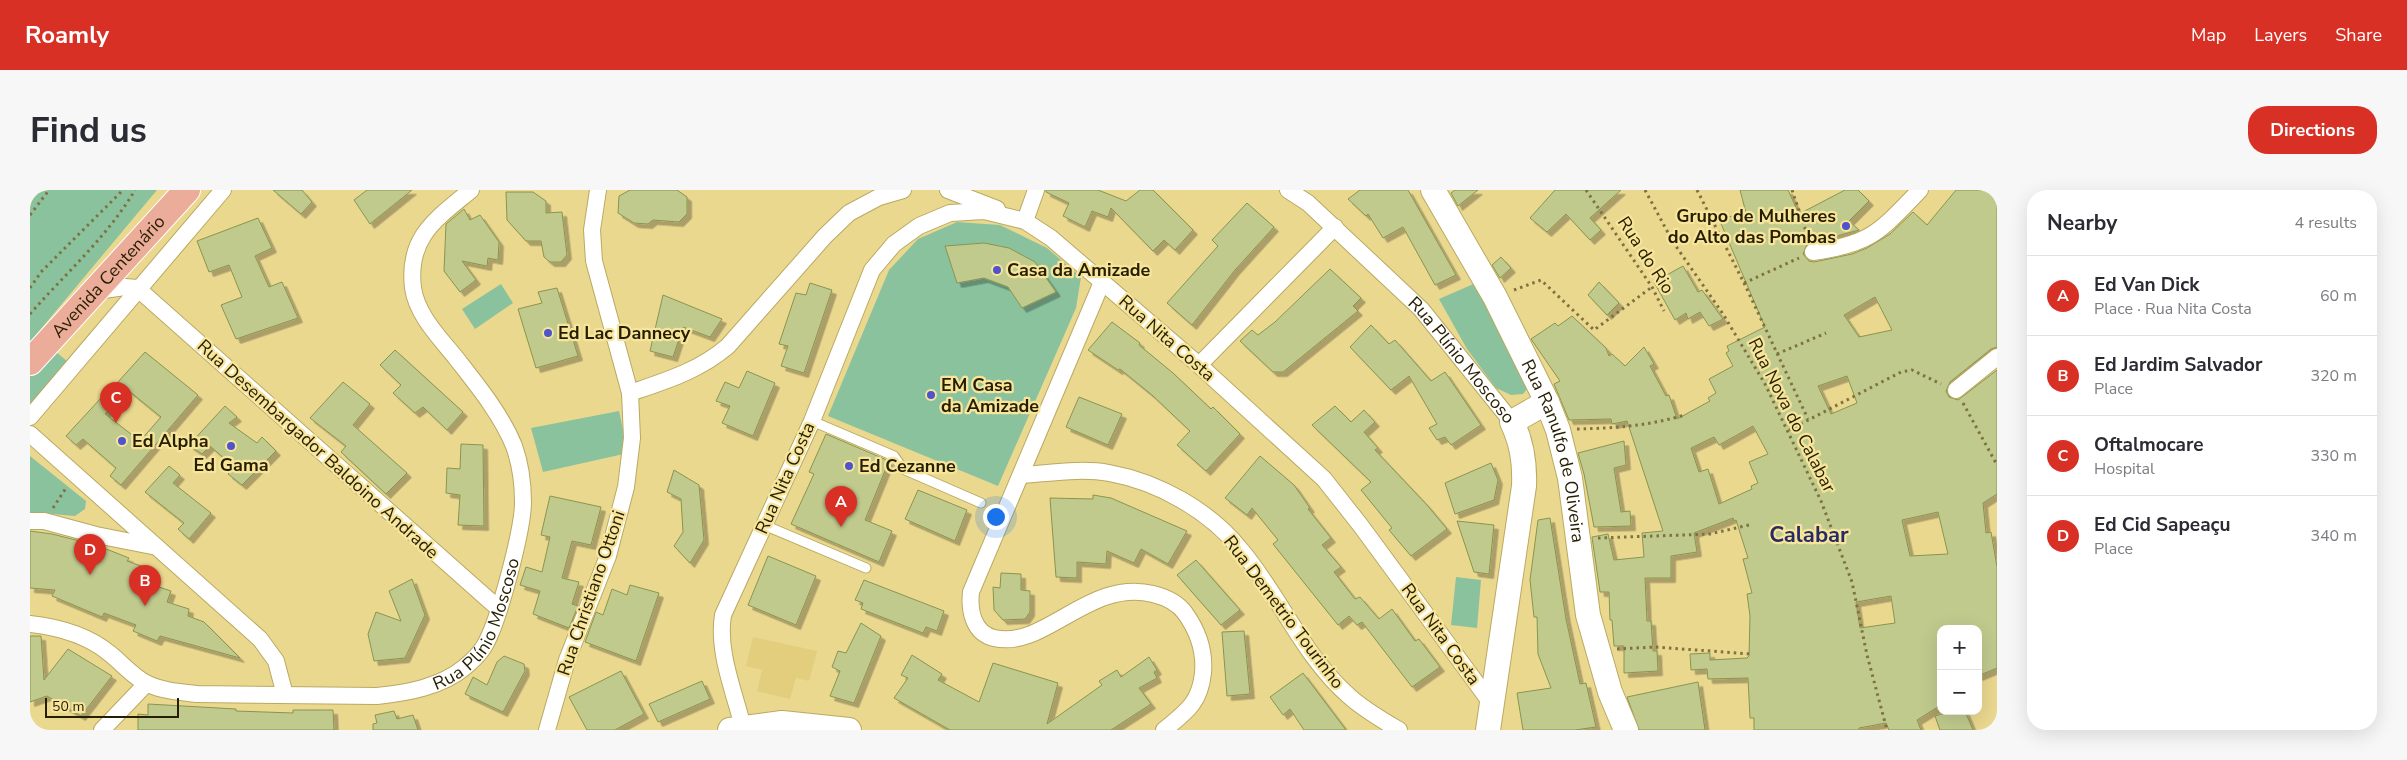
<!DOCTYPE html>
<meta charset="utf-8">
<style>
:root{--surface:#fff;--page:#f7f7f7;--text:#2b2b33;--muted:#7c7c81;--line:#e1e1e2;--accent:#d93025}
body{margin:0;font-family:"Nunito Sans",sans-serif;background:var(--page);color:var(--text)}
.controls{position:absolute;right:15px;bottom:15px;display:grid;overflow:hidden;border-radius:10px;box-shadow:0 5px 20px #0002}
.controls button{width:45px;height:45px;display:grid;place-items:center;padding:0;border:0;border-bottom:1px solid var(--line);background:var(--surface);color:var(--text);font:25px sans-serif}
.scale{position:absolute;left:15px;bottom:12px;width:134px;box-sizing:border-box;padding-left:5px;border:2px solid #261e01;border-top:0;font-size:14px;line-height:18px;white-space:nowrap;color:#261e01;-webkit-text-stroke:4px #f7e59b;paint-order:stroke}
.you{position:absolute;left:965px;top:326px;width:18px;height:18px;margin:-12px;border:4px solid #fff;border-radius:50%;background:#1a73e8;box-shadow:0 0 0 8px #1a73e833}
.badge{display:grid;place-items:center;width:32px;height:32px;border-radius:50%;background:var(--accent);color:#fff;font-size:16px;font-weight:700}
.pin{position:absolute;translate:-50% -41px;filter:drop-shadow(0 1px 2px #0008)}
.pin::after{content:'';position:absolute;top:26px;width:18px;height:15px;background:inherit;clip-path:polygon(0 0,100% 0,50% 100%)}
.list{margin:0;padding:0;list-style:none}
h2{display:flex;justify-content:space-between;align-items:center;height:65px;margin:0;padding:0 20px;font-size:21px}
h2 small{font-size:16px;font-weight:400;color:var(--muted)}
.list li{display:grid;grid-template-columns:32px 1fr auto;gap:15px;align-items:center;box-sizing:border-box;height:80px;padding:0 20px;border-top:1px solid var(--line)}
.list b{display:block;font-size:19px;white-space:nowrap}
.list p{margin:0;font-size:16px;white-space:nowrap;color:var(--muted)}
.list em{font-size:16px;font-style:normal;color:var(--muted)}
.map{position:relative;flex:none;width:1967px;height:540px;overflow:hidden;border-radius:20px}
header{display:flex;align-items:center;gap:30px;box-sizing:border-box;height:70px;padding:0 25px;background:var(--accent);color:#fff}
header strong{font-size:24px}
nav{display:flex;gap:28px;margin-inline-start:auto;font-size:18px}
.intro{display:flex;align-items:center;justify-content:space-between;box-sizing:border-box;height:120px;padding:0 30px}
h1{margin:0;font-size:35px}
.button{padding:12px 22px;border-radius:20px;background:var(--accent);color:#fff;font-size:18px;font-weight:700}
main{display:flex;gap:30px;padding:0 30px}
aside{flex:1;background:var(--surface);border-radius:20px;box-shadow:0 5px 20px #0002}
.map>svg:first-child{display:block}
.built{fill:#e2ce7c}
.green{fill:#8ac29e}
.building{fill:#c0ca8d;stroke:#8a944e;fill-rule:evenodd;filter:url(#shadow)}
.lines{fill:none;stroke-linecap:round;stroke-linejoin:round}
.lane-casing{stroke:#bba961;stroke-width:11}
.street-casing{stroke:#bba961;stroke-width:18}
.secondary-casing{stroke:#bba961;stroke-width:26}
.primary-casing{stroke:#fff;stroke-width:28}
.path{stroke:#7f7241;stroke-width:3;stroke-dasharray:2.5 4;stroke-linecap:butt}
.lane{stroke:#fff;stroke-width:9}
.street{stroke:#fff;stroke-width:16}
.secondary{stroke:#fff;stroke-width:24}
.primary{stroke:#ebac9a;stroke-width:26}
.poi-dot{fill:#4e54ca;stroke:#f7e59b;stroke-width:2}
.labels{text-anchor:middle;stroke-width:4.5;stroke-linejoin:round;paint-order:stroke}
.poi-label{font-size:18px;font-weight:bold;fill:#261e01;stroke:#f7e59b;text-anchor:start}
.street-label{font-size:18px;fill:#261e01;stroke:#f7e59b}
.district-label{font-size:22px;font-weight:bold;fill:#272b65;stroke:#f7e59b}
</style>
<header>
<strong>Roamly</strong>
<nav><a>Map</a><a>Layers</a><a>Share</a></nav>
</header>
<div class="intro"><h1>Find us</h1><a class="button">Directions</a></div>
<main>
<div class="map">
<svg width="1967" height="540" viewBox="0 0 1967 540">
<defs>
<filter id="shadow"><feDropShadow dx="4.5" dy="4.5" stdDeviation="0" flood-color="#0004"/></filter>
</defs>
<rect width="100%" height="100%" fill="#ead88f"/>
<path class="built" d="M723,447L787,461L779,491L766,488L760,509L727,501L732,480L716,476Z"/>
<g class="green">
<path d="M0,0H127L0,152Z"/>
<path d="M927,32L970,35L1017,58L1051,87L1046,118L968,296L798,226L859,80L888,49Z"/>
<path d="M1448,92L1500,195L1493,204L1481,205L1466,198L1437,159L1409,109Z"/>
<path d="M471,94L483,113L445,139L432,119Z"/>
<path d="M20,157L37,171L0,218V182Z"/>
<path d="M589,221L598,263L513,282L501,238Z"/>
<path d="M0,266L56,311L55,319L45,326L0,322Z"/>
<path d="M1426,387L1451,390L1447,438L1421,435Z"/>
</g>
<g class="building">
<path d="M243,0H272L282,12L271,24Z"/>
<path d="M337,0H382L340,34L324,10Z"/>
<path d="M600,0H647L657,7V24L649,32L623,30L618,34L604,33L588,23L589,6Z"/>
<path d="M1016,0H1068L1096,11L1110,0H1123L1163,40L1145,60L1134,50L1123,61L1081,18L1078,27L1062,21L1055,37L1033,26L1039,13L1016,2Z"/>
<path d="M1330,0H1378L1426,85L1405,95L1373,37L1353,48L1338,24L1336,26L1318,9Z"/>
<path d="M1425,0H1448L1428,16L1421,3Z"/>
<path d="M1525,0H1591L1560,28L1571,40L1560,50L1536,24L1517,42L1500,28Z"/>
<path d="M1710,0H1758L1769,24L1815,0H1828L1839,11L1819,31L1829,40L1777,54L1773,64L1779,71L1784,72L1822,64L1837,58L1860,44L1883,22L1897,35L1926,0H1967V157L1961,159L1920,192L1916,201L1919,207L1928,210L1967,180V304L1953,313L1956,343L1961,342L1967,377V478L1948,486V439H1911V515L1887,530L1891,540H1859L1856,533L1829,538V540H1724V528H1720L1718,488L1678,489L1677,479L1661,480L1660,464L1680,463V470L1717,468L1719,466L1720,426L1717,404L1722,403L1713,369L1718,368L1706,330L1704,331L1703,328L1664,343L1667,362L1641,366V388H1615L1617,431H1621L1623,461H1627L1628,481L1594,483V456H1584L1582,430H1580L1579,402H1570L1562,347L1578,344L1584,370L1614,367L1612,343L1633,341L1597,231L1582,234L1581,229L1539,230L1524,194L1530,191L1501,149L1525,133L1528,136L1542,126L1576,158L1579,166L1582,164L1595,176L1614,157L1624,174L1620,176L1636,206L1639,205L1647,229L1680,211L1678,208L1686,203L1679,189L1703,176L1696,163L1699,161L1697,156L1735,137L1689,29L1716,23ZM1845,107L1862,140L1829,147L1814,125ZM1817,186L1827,213L1801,224L1788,196ZM1723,236L1738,264L1719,272L1728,293L1721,296L1722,299L1689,314L1678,279L1669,282L1661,258L1684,247L1689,255ZM1908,322L1918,364L1880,366L1872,330ZM1861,406L1865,433L1830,438L1826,412Z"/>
<path d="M476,2H503L516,11V23L532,22L537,65L531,72H520L514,67L511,51H496L477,30Z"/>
<path d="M1217,13L1244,37L1205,80L1162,135L1137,113L1188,56L1182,50Z"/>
<path d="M434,19L440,30L450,25L469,52L468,70L458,68L457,76L432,71L446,90L430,102L414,81L416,34Z"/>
<path d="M228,28L242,58L225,66L239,97L252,92L268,128L206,149L191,115L212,107L199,75L179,82L167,51Z"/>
<path d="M954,53L979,58L1005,72L1026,102L992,118L978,97L954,88L927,93L915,56Z"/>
<path d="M1471,67L1481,78L1470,88L1462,75Z"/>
<path d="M1653,76L1668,102L1672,100L1693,129L1679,136L1670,122L1658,129L1656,123L1645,130L1624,92Z"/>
<path d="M1300,79L1331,108L1323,116L1328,121L1253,182H1243L1210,151L1222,140L1228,145L1245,132Z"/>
<path d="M1569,92L1589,113L1577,125L1558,105Z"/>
<path d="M780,93L802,100L774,183L751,176L758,156L749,154L766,103L776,105Z"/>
<path d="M527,98L548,166L506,178L488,119L512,113L508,102Z"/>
<path d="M633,105L692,129L680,147L653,137L643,167L620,161Z"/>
<path d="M1082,132L1110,153L1109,155L1143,183L1181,219L1183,217L1210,244L1176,281L1147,255L1160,241L1122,205L1090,179L1088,180L1058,160Z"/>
<path d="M1341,135L1359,154L1365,150L1401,191L1415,182L1451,235L1421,255L1415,247L1407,250L1399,238L1407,234L1379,186L1361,200L1320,157Z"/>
<path d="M365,160L433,222L417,240L393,217L385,223L363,203L371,195L350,175Z"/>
<path d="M115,162L168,205L91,295L80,286L86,278L53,249L46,255L36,246L71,208L82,216L75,224L110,251L131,227L88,192Z"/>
<path d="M717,181L745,193L723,246L692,233L700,216L686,211L695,192L709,198Z"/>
<path d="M313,192L340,214L323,235L377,283L356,304L311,262L316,256L280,228Z"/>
<path d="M1049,207L1092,224L1078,255L1036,237Z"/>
<path d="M195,216L207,227L199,233L227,253L232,247L246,261L212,295L198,284L204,277L180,256L172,264L159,255Z"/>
<path d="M1305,216L1321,232L1334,220L1345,232L1334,242L1348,258L1345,260L1397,315L1417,339L1381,366L1359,340L1362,338L1331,300L1341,292L1282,235Z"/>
<path d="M796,244L859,271L835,330L862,341L849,372L761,334L784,284L779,282Z"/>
<path d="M1594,251L1596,275L1584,278L1591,322L1600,321L1601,336L1564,337L1554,284L1548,263Z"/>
<path d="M431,254L453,255L454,336L428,335L430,305L416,303L417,278L430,279Z"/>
<path d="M1230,266L1264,295L1280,318L1278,319L1301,348L1292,355L1311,377L1304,382L1325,409L1330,407L1349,429L1362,419L1385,451L1389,449L1410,477L1382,497L1332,432L1327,435L1319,426L1308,435L1243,354L1248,350L1222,318L1217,325L1195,308Z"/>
<path d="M1461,273L1468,290L1464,310L1425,324L1415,293Z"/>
<path d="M139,276L150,285L143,293L181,323L159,349L148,339L154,333L115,302Z"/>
<path d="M644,280L669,295L674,350L660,373L644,356L653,342L651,309L637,302Z"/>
<path d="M888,300L937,320L925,351L875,329Z"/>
<path d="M1063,305L1081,308L1157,341L1138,374L1111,359L1104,373L1077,361L1076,374L1047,372V388L1026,387L1020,308L1063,309Z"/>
<path d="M520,306L571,317L561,355L542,351L532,388L549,392L542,414L548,416L539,438L503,424L510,401L490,395L496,377L512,382L520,347L511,345Z"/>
<path d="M1520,328L1536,429L1550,494L1556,493L1566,537L1545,540H1493L1487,503L1521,498L1508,464L1507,427H1504L1500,390L1508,330Z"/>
<path d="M1427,331L1464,335L1459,384L1444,382Z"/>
<path d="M0,341L22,344L66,355L99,368L97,371L125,381L120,394L141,401L137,412L159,419L158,426L174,432L210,468L130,446L127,451L103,441L106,435L74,423L72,427L22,406L25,400L0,398Z"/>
<path d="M738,366L786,386L766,435L718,415Z"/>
<path d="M1166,370L1210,420L1191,435L1147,385Z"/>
<path d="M971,383L991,384V400L1000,401V422L995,429L973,430L964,420L963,397L970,398Z"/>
<path d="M382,389L395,425L375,468L344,471L338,444L346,422L371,431L359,401Z"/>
<path d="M834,390L914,421L907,441L896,437L893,443L831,419L833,413L825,410Z"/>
<path d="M600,395L629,403L606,471L555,452L566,422L573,425L582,399L597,405Z"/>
<path d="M831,433L851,446L824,513L800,506L810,481L802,477L808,461L816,463Z"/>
<path d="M1214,441L1220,504L1197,506L1192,442Z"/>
<path d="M0,446H11L14,490L38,459L82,486L51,526L17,506L0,512Z"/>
<path d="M882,465L912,484L908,490L949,512L963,473L1028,493L1017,534L1072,495L1069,491L1087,480L1091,487L1119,467L1127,480L1124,482L1127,488L1109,498L1121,514L1081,540H920L864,508L878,488L871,485Z"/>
<path d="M474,466L494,474L495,481L473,522L435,504L443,487L457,495L467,472Z"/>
<path d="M591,481L614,524L585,540H557L539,507Z"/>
<path d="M1273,483L1316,540H1274L1260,519L1253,525L1240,507Z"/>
<path d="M672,491L680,509L628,532L619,514Z"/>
<path d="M1668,492L1675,540H1609L1597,507Z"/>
<path d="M118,514L206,519V521L263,523V520H303L304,540H108V524L118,525Z"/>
<path d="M364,521L367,529L383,525L388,540H343V534L347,533L345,525Z"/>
<path d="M1921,521H1935L1943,540H1910L1905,526Z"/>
</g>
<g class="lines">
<defs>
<g id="lane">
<path d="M782,231L864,266L873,279L951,313"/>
<path d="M734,335L836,378"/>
</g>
<g id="street">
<path d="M918,0L967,19"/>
<path id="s1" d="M1258,0L1278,13L1391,119L1482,232"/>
<path d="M995,31L1006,0"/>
<path d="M1783,62C1842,54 1850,41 1890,0"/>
<path d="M1072,92L941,402C939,420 943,443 964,448C1015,460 1059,388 1123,404C1135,407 1148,413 1155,423C1168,441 1175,460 1173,483C1170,513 1156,522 1134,540"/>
<path d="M66,101L95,97L107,98L469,419"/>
<path d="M1169,175L1305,37"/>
<path d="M1926,200L1967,167"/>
<path d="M600,203C635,191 669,181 698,156L795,46L819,23L849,7L873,0"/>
<path d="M0,227L193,0"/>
<path d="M0,244L230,449L246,471L255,505"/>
<path d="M993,285C1021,283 1052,278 1079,283C1129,292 1180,321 1211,360C1250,406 1273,466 1319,506C1333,519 1352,530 1369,540"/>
<path d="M0,331H14L66,345L122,356"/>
<path id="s2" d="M0,434C27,437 57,445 79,463C91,472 104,488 118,494C133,501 150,502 167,504L347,506C377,503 411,497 435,477C441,472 449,464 453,458C468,436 493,339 493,312C493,294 490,273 484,256C471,224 447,195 426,168C409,147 387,125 383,98C377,47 406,29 441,0"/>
<path d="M713,537C704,501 687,461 693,425L782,231L842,80L864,54L889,36L920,23L954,21L995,31L1021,48L1169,175L1294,289L1331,336L1461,513"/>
<path d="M72,540L116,494"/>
<path d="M517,540L537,470L578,366L596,297L602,248L600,203L564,71L562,40L568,0"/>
</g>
<g id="secondary">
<path id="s3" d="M1403,0L1465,107L1517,212L1528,240L1540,288L1558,425L1580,502L1596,540"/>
<path d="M700,540L752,533L819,540"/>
<path d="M1458,540L1494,296C1495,272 1492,253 1482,232L1517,212"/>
</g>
<g id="primary">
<path id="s4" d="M0,172L157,0"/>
</g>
</defs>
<use href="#lane" class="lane-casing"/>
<use href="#street" class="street-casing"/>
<use href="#secondary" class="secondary-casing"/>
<use href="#primary" class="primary-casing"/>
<g class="path">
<path d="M1556,0L1622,97L1634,121"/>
<path d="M1615,0L1643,52L1693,124L1735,194L1791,311L1822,392L1837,465L1857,540"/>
<path d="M1667,0L1714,93L1778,229"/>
<path d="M1762,0L1778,47"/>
<path d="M0,25L19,0"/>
<path d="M1714,93L1769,68"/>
<path d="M0,98L11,82L93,0"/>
<path d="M1484,100L1511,90L1564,140L1622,97"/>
<path d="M0,124C35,84 78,46 105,0"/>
<path d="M1747,164L1796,143"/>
<path d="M1933,213L1967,275"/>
<path d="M1547,239C1588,238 1616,236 1655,225"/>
<path d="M1759,240L1871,182L1882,180L1911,194"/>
<path d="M23,318L36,298"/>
<path d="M1568,348L1680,344L1719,335"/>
<path d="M1587,459L1625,457L1721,464"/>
</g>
<use href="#lane" class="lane"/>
<use href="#street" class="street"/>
<use href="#secondary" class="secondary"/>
<use href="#primary" class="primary"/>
</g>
<g class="poi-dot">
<circle cx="1816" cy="36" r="5"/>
<circle cx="967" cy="80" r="5"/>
<circle cx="518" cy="143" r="5"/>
<circle cx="901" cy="205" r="5"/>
<circle cx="92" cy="251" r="5"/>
<circle cx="201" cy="256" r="5"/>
<circle cx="819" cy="276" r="5"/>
</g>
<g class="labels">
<g class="poi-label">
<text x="1806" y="32" text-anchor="end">Grupo de Mulheres<tspan x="1806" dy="21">do Alto das Pombas</tspan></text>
<text x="977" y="86">Casa da Amizade</text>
<text x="528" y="149">Ed Lac Dannecy</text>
<text x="911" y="201">EM Casa<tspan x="911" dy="21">da Amizade</tspan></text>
<text x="102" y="257">Ed Alpha</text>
<text x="201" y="281" text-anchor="middle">Ed Gama</text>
<text x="829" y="282">Ed Cezanne</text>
</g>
<g class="street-label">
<text transform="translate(1616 65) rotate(57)" y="6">Rua do Rio</text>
<text dy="6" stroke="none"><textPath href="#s4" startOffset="116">Avenida Centenário</textPath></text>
<text transform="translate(1137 148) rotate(41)" y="6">Rua Nita Costa</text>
<text dy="6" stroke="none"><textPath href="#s1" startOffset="244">Rua Plínio Moscoso</textPath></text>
<text transform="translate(1762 225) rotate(63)" y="6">Rua Nova do Calabar</text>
<text transform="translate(288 259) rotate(42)" y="6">Rua Desembargador Baldoino Andrade</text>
<text dy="6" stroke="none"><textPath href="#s3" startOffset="290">Rua Ranulfo de Oliveira</textPath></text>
<text transform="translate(755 288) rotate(-66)" y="6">Rua Nita Costa</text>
<text transform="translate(561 403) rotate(-71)" y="6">Rua Christiano Ottoni</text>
<text transform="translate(1254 422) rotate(53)" y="6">Rua Demetrio Tourinho</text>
<text dy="6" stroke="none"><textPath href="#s2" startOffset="502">Rua Plínio Moscoso</textPath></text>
<text transform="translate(1411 444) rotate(54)" y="6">Rua Nita Costa</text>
</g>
<g class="district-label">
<text x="1779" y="352">Calabar</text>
</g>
</g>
</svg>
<div class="controls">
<button>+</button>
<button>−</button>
</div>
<div class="scale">50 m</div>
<div class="you"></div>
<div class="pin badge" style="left:811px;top:337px">A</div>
<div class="pin badge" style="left:115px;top:416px">B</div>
<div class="pin badge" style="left:86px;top:233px">C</div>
<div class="pin badge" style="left:60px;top:385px">D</div>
</div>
<aside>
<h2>Nearby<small>4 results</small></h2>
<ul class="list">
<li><span class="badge">A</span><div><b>Ed Van Dick</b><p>Place · Rua Nita Costa</p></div><em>60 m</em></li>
<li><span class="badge">B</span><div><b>Ed Jardim Salvador</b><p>Place</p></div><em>320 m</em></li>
<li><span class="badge">C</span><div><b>Oftalmocare</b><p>Hospital</p></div><em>330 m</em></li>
<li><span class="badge">D</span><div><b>Ed Cid Sapeaçu</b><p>Place</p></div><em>340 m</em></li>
</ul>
</aside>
</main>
